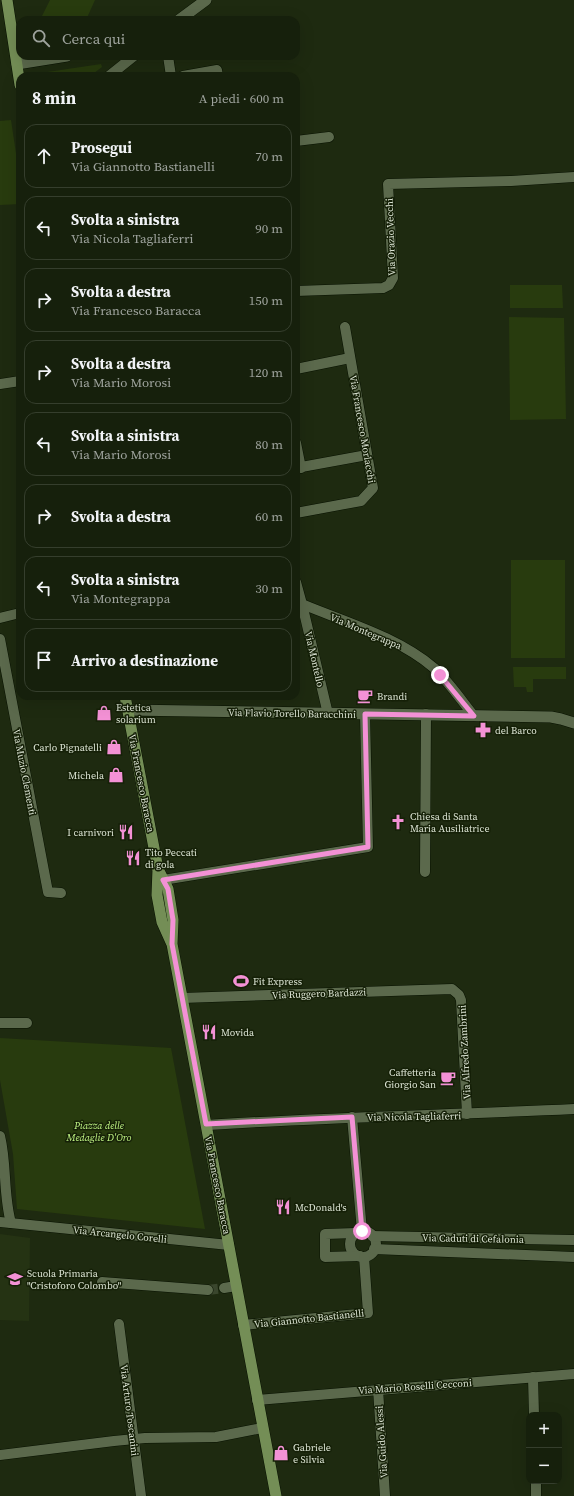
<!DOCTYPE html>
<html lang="it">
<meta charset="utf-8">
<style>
:root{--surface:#16200c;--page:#232d1a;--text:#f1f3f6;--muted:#9ea39d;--line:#353e2d}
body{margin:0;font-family:"Source Serif 4",serif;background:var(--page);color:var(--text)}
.controls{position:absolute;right:12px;bottom:12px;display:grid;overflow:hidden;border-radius:8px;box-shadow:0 4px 16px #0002}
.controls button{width:36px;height:36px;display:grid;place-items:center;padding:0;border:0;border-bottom:1px solid var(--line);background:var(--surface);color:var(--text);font:20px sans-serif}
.stop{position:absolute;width:12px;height:12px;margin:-9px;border:3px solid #f391d5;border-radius:50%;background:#fff}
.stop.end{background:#f391d5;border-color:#fff;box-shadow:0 1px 4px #0008}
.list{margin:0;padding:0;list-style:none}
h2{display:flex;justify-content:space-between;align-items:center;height:52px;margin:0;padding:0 16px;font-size:17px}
h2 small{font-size:13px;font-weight:400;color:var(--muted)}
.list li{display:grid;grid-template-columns:26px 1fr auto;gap:12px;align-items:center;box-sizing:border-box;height:64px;margin:0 8px 8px;padding:0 8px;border:1px solid var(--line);border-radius:12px}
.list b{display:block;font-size:15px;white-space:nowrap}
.list p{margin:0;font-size:13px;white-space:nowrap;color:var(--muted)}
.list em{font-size:13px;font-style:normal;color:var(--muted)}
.icon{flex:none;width:22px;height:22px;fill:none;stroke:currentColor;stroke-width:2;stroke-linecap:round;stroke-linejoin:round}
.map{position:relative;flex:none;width:574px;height:1496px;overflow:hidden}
.search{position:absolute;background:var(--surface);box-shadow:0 4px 16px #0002;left:16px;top:16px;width:284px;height:44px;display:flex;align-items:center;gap:10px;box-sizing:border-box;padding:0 14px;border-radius:12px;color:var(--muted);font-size:15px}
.panel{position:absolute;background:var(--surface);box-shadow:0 4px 16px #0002;left:16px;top:72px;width:284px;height:628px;border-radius:12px}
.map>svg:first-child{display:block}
.built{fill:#253313}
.green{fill:#283b0e}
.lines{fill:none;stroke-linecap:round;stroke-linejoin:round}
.minor-tunnel{stroke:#3a462d;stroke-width:10;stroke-dasharray:10 5;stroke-linecap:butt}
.minor-casing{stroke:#081200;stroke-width:11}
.tertiary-casing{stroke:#081200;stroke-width:12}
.primary-casing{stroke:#081200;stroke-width:12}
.minor{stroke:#5b694c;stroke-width:10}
.tertiary{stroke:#5b694c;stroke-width:11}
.primary{stroke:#748e56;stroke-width:11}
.route{stroke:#f391d5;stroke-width:5}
.labels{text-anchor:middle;stroke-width:3;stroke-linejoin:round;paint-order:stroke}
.street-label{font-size:10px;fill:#dce4d4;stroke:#152007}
.poi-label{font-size:10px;fill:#dce4d4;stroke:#152007;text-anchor:start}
.park-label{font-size:10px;font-style:italic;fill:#bff383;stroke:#152007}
</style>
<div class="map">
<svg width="574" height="1496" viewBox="0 0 574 1496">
<rect width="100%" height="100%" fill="#1e2a10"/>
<path class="built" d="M0,1234L30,1238L29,1321L0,1320Z"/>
<g class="green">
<path d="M50,0H95L86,20H40Z"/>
<path d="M101,64L102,67L90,76H34V74Z"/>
<path d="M11,120L20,180V204L0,205V121Z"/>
<path d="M510,285H562L563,308H510Z"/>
<path d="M509,317L564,318L566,419L510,420Z"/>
<rect x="511" y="560" width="54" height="98"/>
<path d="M513,667H566V679H533V692H527L526,687H514Z"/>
<path d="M0,1038L171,1048L205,1229L17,1209L13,1154L0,1080Z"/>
</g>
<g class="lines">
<path class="minor-tunnel" d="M208,1290L224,1288"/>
<defs>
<g id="minor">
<path d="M168,56L171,76"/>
<path d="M109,76L134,56"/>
<path d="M183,76L217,70L218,76"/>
<path d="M296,141L329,137"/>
<path d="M296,291L383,288L389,285L393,278L388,184L511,181L574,177"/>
<path d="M296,369L350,358"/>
<path d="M0,384L20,381"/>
<path d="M296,443L301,468"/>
<path d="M296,468L367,455"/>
<path d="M296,513L361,501L373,488L345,327"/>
<path d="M296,582L302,604C345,622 398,637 434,668C449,682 461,700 474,716"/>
<path d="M302,604L328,714"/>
<path d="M0,618L20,613"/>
<path d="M0,639L48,892L61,893"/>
<path d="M425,872L426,714"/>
<path d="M163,880L368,847L365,714"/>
<path d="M182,998L452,989L459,995L461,1000L467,1114"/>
<path d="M0,1023H27"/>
<path d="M352,1117L362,1231"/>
<path d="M206,1125C329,1117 451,1115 574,1109"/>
<path d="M0,1136C7,1165 3,1194 11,1223"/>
<path d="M0,1222L229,1245"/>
<circle cx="363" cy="1244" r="13"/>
<path d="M356,1233L325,1234V1257L360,1256"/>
<path d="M372,1236L574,1240"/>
<path d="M374,1249L574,1257"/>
<path d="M102,1282L208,1290"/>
<path d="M224,1288L236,1286"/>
<path d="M119,1324L141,1496"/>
<path d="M243,1325L368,1313L364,1257"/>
<path d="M533,1377L534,1415"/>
<path d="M378,1389L385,1496"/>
<path d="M257,1400L574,1374"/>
<path d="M0,1455L114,1441L145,1438L216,1437L262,1428"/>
<path d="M536,1481V1496"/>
</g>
<g id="tertiary">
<path d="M179,20L206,0"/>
<path d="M17,64L67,56"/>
<path d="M128,710L551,717L561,719L574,723"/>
</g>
<g id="primary">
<path d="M7,0L20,85"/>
<path d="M125,696L158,869L157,895L162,922L171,942"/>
<path d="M158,869L168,889L173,920L172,944C208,1128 240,1312 276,1496"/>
</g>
</defs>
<use href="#minor" class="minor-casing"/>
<use href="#tertiary" class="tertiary-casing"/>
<use href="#primary" class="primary-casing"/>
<use href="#minor" class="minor"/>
<use href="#tertiary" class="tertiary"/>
<use href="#primary" class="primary"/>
</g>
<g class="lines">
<path class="route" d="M362,1231L352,1117L206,1124L172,944L173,920L168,889L163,880L368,847L365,714L474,716L440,675"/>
</g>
<defs>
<symbol id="cafe-bare" viewBox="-9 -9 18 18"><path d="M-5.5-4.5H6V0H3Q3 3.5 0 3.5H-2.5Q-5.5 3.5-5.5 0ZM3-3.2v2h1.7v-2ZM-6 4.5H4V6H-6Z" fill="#f391d5" stroke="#152007" stroke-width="2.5" paint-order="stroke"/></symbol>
<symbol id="shop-bare" viewBox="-9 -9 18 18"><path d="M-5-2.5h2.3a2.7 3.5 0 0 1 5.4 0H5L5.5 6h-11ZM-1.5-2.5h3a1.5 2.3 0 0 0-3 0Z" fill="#f391d5" stroke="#152007" stroke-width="2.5" paint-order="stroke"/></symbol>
<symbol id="pharmacy-bare" viewBox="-9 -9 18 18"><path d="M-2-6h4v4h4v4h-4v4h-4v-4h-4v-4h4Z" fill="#f391d5" stroke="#152007" stroke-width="2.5" paint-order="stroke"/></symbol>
<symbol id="church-bare" viewBox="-9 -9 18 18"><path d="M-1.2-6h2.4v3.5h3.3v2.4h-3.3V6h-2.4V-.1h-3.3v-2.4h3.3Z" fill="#f391d5" stroke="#152007" stroke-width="2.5" paint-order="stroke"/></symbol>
<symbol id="restaurant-bare" viewBox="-9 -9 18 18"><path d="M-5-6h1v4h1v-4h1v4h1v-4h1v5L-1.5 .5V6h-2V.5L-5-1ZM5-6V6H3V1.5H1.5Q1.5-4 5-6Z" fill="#f391d5" stroke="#152007" stroke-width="2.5" paint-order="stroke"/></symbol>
<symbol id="stadium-bare" viewBox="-9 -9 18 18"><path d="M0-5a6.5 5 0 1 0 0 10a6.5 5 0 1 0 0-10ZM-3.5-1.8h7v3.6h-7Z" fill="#f391d5" stroke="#152007" stroke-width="2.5" paint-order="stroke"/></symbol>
<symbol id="school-bare" viewBox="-9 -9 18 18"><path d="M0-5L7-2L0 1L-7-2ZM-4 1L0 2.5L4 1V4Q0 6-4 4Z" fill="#f391d5" stroke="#152007" stroke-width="2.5" paint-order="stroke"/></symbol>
</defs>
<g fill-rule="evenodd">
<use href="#cafe-bare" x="354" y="685" width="22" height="22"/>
<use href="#shop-bare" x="93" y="702" width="22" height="22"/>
<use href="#pharmacy-bare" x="472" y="719" width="22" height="22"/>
<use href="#shop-bare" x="103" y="736" width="22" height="22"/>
<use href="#shop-bare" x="105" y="764" width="22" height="22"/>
<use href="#church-bare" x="387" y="811" width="22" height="22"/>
<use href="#restaurant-bare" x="115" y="821" width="22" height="22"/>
<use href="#restaurant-bare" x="122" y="847" width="22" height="22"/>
<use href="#stadium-bare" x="230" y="970" width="22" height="22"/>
<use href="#restaurant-bare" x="198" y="1021" width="22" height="22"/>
<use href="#cafe-bare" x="437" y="1067" width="22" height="22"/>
<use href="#restaurant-bare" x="272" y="1196" width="22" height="22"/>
<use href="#school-bare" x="4" y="1268" width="22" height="22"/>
<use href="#shop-bare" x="270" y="1442" width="22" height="22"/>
</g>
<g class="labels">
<g class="street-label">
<text transform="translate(390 237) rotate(-92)" y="4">Via Orazio Vecchi</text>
<text transform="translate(363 429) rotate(80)" y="4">Via Francesco Morlacchi</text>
<text transform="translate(366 631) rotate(23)" y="4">Via Montegrappa</text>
<text transform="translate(315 659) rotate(77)" y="4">Via Montello</text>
<text transform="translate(292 713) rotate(1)" y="4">Via Flavio Torello Baracchini</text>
<text transform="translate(25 772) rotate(79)" y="4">Via Muzio Clementi</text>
<text transform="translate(142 783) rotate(79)" y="4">Via Francesco Baracca</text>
<text transform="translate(319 993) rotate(-2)" y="4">Via Ruggero Bardazzi</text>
<text transform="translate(464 1052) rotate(-93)" y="4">Via Alfredo Zambrini</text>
<text transform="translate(414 1116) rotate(-1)" y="4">Via Nicola Tagliaferri</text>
<text transform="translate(218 1185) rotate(79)" y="4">Via Francesco Baracca</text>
<text transform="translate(120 1234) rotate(6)" y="4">Via Arcangelo Corelli</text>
<text transform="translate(473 1238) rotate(1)" y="4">Via Caduti di Cefalonia</text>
<text transform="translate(309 1318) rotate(-6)" y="4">Via Giannotto Bastianelli</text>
<text transform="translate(415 1386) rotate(-4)" y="4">Via Mario Roselli Cecconi</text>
<text transform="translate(130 1410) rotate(83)" y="4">Via Arturo Toscanini</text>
<text transform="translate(381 1442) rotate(-94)" y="4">Via Guido Alessi</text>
</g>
<g class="poi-label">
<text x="377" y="700">Brandi</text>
<text x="116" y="711">Estetica<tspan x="116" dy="12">solarium</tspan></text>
<text x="495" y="734">del Barco</text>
<text x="102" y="751" text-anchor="end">Carlo Pignatelli</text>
<text x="104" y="779" text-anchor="end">Michela</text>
<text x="410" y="820">Chiesa di Santa<tspan x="410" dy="12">Maria Ausiliatrice</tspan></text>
<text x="114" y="836" text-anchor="end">I carnivori</text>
<text x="145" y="856">Tito Peccati<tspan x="145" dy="12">di gola</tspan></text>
<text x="253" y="985">Fit Express</text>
<text x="221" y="1036">Movida</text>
<text x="436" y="1076" text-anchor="end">Caffetteria<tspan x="436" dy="12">Giorgio San</tspan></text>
<text x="295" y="1211">McDonald's</text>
<text x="27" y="1277">Scuola Primaria<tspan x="27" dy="12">"Cristoforo Colombo"</tspan></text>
<text x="293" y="1451">Gabriele<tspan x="293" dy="12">e Silvia</tspan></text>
</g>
<g class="park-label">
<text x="99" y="1129">Piazza delle<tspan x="99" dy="12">Medaglie D'Oro</tspan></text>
</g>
</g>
</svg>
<div class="controls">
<button>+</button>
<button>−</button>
</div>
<div class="stop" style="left:362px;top:1231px"></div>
<div class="stop end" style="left:440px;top:675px"></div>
<div class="search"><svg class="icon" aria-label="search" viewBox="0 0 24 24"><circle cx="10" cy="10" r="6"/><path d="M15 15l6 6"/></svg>Cerca qui</div>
<section class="panel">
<h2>8 min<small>A piedi · 600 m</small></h2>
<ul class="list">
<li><svg class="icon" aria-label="ahead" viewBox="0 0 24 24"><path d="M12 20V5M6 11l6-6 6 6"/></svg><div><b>Prosegui</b><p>Via Giannotto Bastianelli</p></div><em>70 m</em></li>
<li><svg class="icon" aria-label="left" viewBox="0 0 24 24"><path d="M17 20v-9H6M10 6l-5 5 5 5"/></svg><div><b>Svolta a sinistra</b><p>Via Nicola Tagliaferri</p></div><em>90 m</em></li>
<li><svg class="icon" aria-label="right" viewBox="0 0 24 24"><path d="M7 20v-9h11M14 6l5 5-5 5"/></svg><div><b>Svolta a destra</b><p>Via Francesco Baracca</p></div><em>150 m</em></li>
<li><svg class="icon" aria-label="right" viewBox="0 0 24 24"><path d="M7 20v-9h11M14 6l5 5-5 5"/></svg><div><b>Svolta a destra</b><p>Via Mario Morosi</p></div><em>120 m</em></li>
<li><svg class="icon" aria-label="left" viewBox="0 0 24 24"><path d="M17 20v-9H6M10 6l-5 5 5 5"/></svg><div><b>Svolta a sinistra</b><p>Via Mario Morosi</p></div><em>80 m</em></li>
<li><svg class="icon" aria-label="right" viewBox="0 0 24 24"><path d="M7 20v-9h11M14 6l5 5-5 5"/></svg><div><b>Svolta a destra</b></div><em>60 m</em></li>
<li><svg class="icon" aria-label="left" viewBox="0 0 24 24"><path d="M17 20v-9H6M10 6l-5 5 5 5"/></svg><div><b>Svolta a sinistra</b><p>Via Montegrappa</p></div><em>30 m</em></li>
<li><svg class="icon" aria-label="arrive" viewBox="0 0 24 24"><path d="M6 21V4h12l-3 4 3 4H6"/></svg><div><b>Arrivo a destinazione</b></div></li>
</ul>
</section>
</div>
